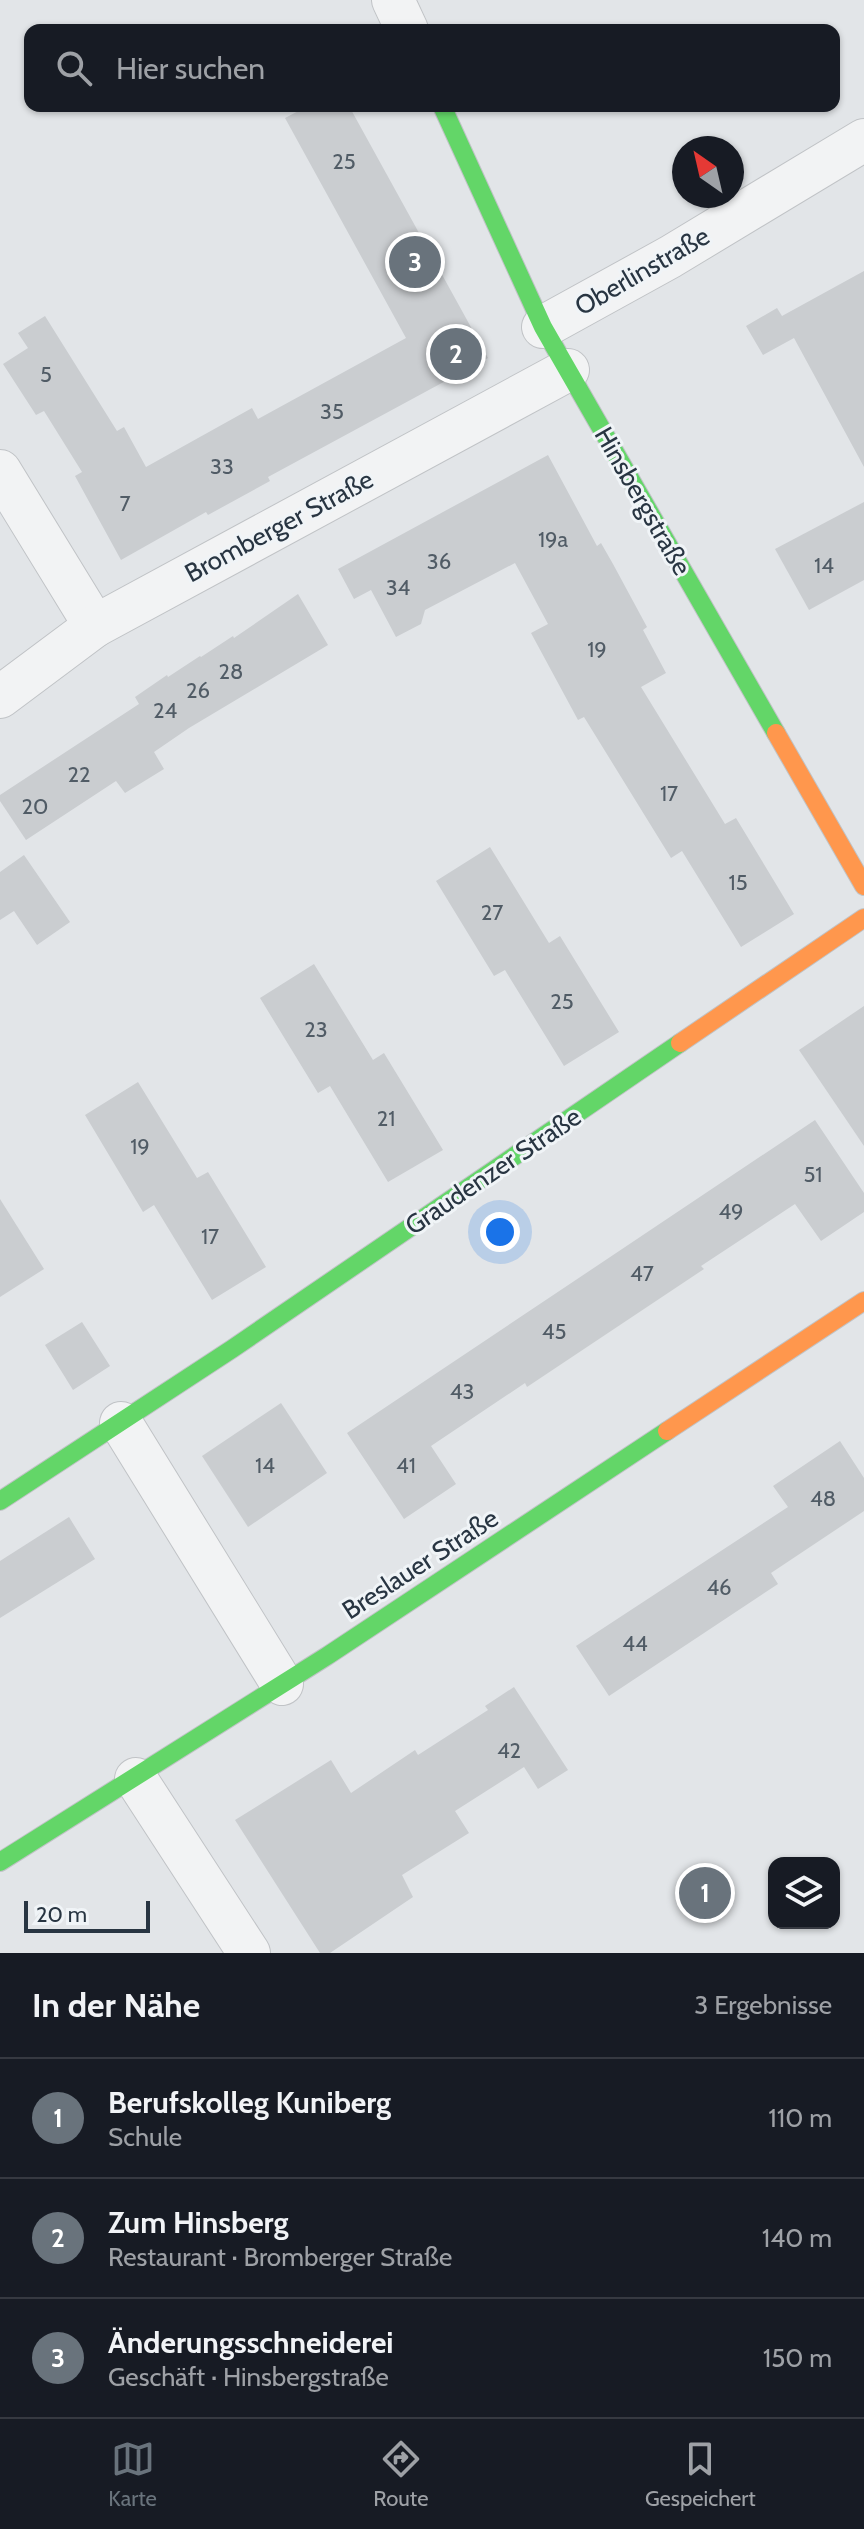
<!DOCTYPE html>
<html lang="de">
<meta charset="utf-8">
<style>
:root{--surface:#171b24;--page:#242831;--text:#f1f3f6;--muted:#9ea1a6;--line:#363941;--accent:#69737c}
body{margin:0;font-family:Cabin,sans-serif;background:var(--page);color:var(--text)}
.controls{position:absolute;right:24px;bottom:24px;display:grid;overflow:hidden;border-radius:16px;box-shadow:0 2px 6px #0004}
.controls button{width:72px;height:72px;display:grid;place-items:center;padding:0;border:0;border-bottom:2px solid var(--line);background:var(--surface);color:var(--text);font:40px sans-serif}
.compass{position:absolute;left:672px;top:136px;width:72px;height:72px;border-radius:50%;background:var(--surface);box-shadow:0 2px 6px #0004;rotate:326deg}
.scale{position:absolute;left:24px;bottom:20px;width:126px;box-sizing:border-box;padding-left:8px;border:4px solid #283542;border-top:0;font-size:22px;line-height:28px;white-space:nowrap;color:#283542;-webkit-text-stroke:6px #f0f4f7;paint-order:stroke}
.you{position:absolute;left:500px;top:1232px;width:28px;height:28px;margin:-20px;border:6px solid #fff;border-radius:50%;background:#1a73e8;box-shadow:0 0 0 12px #1a73e833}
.badge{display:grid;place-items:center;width:52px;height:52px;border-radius:50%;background:var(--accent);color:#fff;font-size:26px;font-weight:700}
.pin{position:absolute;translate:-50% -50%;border:4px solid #fff;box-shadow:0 2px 8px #0006}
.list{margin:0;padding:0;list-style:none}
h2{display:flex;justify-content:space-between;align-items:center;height:104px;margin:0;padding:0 32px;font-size:34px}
h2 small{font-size:26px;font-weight:400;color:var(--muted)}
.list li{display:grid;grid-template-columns:52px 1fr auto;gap:24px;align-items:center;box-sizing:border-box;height:120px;padding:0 32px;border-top:2px solid var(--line)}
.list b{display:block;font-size:30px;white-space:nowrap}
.list p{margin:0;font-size:26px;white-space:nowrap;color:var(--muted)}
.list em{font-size:26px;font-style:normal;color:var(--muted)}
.icon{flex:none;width:44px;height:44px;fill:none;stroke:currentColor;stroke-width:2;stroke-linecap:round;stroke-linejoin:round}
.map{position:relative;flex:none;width:864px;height:1953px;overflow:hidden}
.search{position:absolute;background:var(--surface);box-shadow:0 2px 6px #0004;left:24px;right:24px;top:24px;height:88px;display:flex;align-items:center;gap:20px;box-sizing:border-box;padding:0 28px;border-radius:16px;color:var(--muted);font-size:30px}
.sheet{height:464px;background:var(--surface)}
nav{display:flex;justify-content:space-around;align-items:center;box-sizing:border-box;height:112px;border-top:2px solid var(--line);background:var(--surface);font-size:22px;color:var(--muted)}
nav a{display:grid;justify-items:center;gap:4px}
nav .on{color:var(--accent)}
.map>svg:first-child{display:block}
.building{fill:#cacdd0}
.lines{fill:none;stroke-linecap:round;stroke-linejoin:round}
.street-casing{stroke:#c0c3c6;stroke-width:44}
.fast-casing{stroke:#c0c3c6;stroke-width:20}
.slow-casing{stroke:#c0c3c6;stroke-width:20}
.street{stroke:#f2f3f4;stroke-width:42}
.fast{stroke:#63d668;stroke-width:18}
.slow{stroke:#ff974d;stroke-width:18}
.labels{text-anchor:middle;stroke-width:6;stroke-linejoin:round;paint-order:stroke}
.number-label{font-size:22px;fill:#515c66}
.street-label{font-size:26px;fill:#283542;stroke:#f0f4f7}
</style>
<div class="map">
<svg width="864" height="1953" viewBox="0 0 864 1953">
<rect width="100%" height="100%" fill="#e2e5e8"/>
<g class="building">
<path d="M308,106H349L488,358L268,477L270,481L208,515L206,512L121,560L75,476L82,472L44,411L36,415L3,364L28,348L18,333L45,316L117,431L124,427L146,467L252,408L258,419L406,338L285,118Z"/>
<path d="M864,271V467L794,338L763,355L746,326L777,308L782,316Z"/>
<path d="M548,455L597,546L601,543L613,564L647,627L643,630L666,673L641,687L725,824L736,818L794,914L741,947L682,851L671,858L584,717L578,720L531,633L548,624L515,563L425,610L421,624L396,637L371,590L354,599L338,569Z"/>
<path d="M864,502V580L809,610L775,549Z"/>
<path d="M298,594L328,645L189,728L154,752L164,769L125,793L116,781L26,840L0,801V795L139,704L135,697L167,675L168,677L200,656L201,657L233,636L234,638Z"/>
<path d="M490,847L549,943L560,936L619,1032L564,1066L505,970L494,976L436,881Z"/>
<path d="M24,855L70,922L37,945L14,911L0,920V872Z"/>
<path d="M314,964L373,1060L384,1053L443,1150L388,1182L330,1086L318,1093L260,998Z"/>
<path d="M864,1006V1146L799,1050Z"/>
<path d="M138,1082L197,1178L208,1172L266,1267L212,1300L154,1205L143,1212L85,1115Z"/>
<path d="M815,1120L864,1193V1212L821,1241L795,1204L701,1266L704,1269L527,1387L525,1383L431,1446L456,1484L404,1519L347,1433Z"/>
<path d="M0,1199L44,1269L0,1297Z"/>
<path d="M82,1322L110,1366L73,1390L45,1345Z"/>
<path d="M281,1403L327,1473L248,1527L202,1456Z"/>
<path d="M840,1441L864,1478V1511L771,1573L778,1584L609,1696L576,1646L788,1507L773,1486Z"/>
<path d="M69,1517L95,1559L0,1618V1561Z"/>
<path d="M514,1687L568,1770L538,1789L524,1767L455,1811L469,1833L402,1875L413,1897L330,1953H320L235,1820L331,1760L351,1793L415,1750L418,1755L488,1710L485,1706Z"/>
</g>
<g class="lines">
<defs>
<g id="street">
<path d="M393,0L407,30"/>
<path d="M543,327L670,257L864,140"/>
<path d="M0,471L95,626"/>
<path d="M0,697L95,626L568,370"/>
<path d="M121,1423L282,1684"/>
<path d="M136,1779L249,1953"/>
</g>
<g id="fast">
<path d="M442,106L543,327L776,733"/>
<path d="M0,1501L232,1349L680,1043"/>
<path d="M0,1862L327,1656L667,1431"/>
</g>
<g id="slow">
<path d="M776,733L864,886"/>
<path d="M680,1043L864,918"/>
<path d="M667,1431L864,1301"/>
</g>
</defs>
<use href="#street" class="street-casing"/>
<use href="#fast" class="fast-casing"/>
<use href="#slow" class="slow-casing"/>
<use href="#street" class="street"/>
<use href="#fast" class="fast"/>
<use href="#slow" class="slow"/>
</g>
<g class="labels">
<g class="number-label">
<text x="344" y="169">25</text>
<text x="46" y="382">5</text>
<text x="332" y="419">35</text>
<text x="222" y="474">33</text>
<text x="125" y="511">7</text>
<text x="553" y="547">19a</text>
<text x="439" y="569">36</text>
<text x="824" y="573">14</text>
<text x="398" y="595">34</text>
<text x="597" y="657">19</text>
<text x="231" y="679">28</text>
<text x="198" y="698">26</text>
<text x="165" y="718">24</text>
<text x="79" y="782">22</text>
<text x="669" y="801">17</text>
<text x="35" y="814">20</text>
<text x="738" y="890">15</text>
<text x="492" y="920">27</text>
<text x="562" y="1009">25</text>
<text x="316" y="1037">23</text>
<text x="386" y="1126">21</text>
<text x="140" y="1154">19</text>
<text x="813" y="1182">51</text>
<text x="731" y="1219">49</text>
<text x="210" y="1244">17</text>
<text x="642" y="1281">47</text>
<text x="554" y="1339">45</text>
<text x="462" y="1399">43</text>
<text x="265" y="1473">14</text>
<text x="406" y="1473">41</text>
<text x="823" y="1506">48</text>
<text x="719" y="1595">46</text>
<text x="635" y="1651">44</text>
<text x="509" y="1758">42</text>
</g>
<g class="street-label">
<text transform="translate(642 271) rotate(-30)" y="9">Oberlinstraße</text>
<text transform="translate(643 501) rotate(60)" y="9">Hinsbergstraße</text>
<text transform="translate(279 526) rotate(-28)" y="9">Bromberger Straße</text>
<text transform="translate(493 1171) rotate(-34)" y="9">Graudenzer Straße</text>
<text transform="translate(420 1564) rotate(-33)" y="9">Breslauer Straße</text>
</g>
</g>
</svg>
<div class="controls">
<button><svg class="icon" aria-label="layers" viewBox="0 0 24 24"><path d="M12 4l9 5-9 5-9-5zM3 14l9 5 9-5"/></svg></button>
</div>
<svg class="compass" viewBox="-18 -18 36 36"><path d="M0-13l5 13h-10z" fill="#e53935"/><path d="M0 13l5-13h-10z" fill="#9ea1a6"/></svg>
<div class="scale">20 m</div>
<div class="you"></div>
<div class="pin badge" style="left:705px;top:1893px">1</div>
<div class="pin badge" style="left:456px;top:354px">2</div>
<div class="pin badge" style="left:415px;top:262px">3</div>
<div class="search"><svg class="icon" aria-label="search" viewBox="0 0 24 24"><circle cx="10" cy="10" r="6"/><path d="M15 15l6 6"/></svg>Hier suchen</div>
</div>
<section class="sheet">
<h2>In der Nähe<small>3 Ergebnisse</small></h2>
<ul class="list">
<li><span class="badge">1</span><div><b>Berufskolleg Kuniberg</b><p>Schule</p></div><em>110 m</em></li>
<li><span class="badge">2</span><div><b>Zum Hinsberg</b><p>Restaurant · Bromberger Straße</p></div><em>140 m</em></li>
<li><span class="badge">3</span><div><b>Änderungsschneiderei</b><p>Geschäft · Hinsbergstraße</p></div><em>150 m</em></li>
</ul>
</section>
<nav>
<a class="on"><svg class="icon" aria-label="map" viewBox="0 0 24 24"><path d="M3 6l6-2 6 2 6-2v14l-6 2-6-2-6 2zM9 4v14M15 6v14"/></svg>Karte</a>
<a><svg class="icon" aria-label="directions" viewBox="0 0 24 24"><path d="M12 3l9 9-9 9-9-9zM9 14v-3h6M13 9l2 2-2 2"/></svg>Route</a>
<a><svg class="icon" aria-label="saved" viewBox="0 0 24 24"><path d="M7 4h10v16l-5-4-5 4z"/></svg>Gespeichert</a>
</nav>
